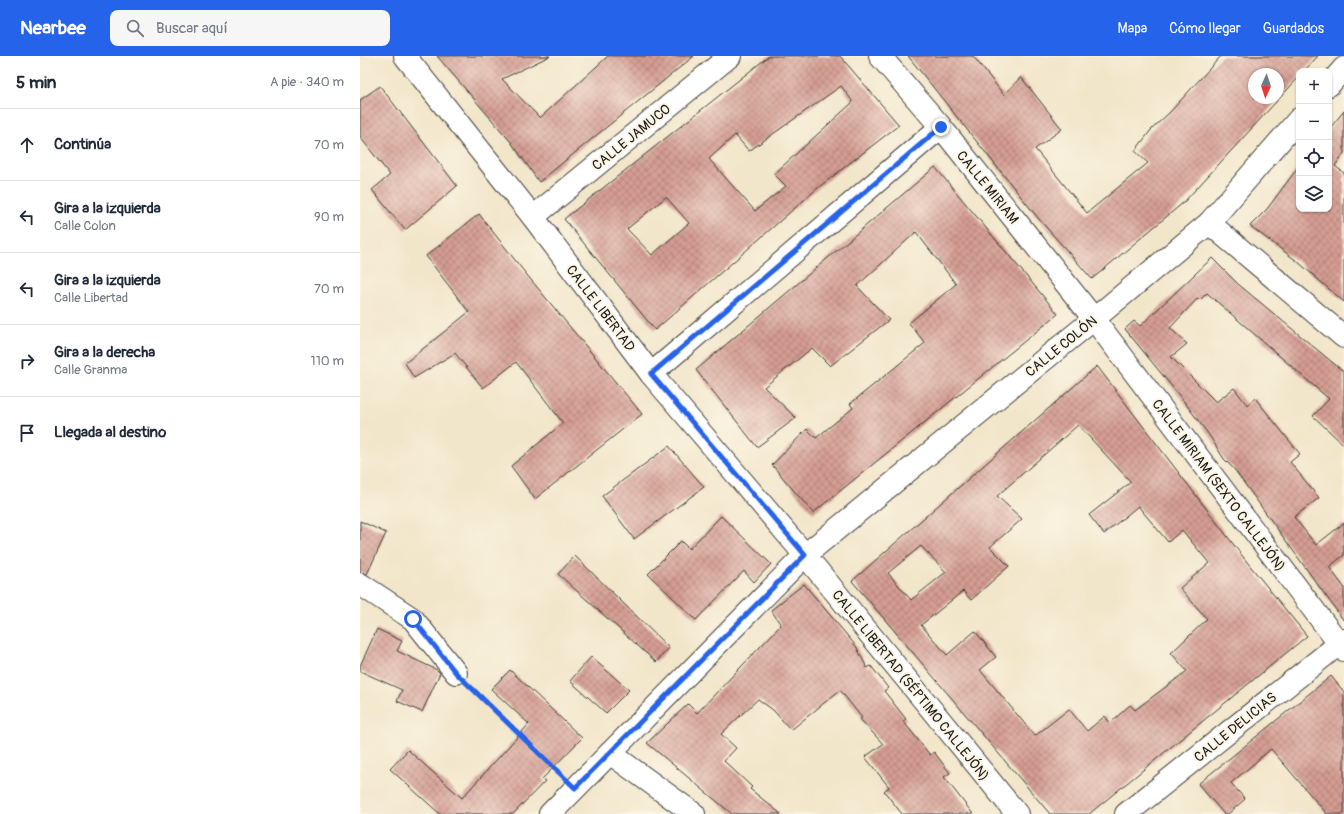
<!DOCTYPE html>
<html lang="es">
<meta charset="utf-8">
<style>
:root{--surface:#fff;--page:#f6f6f7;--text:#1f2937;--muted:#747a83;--line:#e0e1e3;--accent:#2563eb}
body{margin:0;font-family:Pangolin,sans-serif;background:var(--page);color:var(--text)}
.controls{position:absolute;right:12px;top:12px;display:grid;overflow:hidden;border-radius:8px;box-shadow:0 1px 3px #0004}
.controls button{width:36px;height:36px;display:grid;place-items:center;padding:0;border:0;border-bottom:1px solid var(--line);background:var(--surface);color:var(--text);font:20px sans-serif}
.compass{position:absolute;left:888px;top:12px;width:36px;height:36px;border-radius:50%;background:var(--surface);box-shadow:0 1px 3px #0004;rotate:183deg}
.stop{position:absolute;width:12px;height:12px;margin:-9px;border:3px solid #2563eb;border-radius:50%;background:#fff}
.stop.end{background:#2563eb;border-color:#fff;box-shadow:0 1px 4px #0008}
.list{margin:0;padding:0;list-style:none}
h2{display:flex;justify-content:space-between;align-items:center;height:52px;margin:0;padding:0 16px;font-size:17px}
h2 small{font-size:13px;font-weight:400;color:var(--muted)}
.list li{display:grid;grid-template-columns:26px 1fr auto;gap:12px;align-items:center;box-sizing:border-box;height:72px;padding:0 16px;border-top:1px solid var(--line)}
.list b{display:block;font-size:15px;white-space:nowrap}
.list p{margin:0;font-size:13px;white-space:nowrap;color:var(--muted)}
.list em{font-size:13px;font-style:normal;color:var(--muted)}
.icon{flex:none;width:22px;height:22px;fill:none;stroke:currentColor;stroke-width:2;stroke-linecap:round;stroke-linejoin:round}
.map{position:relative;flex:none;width:984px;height:758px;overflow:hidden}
header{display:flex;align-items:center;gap:24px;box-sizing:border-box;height:56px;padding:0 20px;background:var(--accent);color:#fff}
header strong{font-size:19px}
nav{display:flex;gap:22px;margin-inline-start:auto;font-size:14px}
.search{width:280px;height:36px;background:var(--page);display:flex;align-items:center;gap:10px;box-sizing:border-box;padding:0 14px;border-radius:8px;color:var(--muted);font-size:15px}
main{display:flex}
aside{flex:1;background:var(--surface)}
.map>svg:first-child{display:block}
.building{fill:url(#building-cross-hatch);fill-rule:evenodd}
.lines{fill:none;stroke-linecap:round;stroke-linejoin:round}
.minor-casing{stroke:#3c3a36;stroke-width:24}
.path{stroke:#3c3a36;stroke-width:2.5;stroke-dasharray:3 3;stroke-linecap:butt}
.minor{stroke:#fff;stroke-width:22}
.route{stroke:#2563eb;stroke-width:5}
.labels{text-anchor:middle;stroke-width:4;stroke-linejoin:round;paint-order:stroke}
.street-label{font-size:14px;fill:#1c1c1c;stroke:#fcf5e5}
</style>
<header>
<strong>Nearbee</strong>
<div class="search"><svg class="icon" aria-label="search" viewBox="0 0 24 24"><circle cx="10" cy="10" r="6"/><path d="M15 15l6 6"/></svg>Buscar aquí</div>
<nav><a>Mapa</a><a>Cómo llegar</a><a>Guardados</a></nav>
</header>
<main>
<aside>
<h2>5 min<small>A pie · 340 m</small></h2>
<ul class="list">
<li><svg class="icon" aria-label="ahead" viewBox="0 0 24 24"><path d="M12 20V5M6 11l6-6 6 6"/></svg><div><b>Continúa</b></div><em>70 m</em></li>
<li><svg class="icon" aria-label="left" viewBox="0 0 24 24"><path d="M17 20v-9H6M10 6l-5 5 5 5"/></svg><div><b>Gira a la izquierda</b><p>Calle Colon</p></div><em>90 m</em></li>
<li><svg class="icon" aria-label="left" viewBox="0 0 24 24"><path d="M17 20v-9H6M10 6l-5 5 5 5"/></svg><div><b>Gira a la izquierda</b><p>Calle Libertad</p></div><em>70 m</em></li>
<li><svg class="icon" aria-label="right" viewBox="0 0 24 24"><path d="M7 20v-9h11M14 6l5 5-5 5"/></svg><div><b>Gira a la derecha</b><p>Calle Granma</p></div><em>110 m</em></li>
<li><svg class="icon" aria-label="arrive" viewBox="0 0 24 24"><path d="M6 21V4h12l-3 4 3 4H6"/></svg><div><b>Llegada al destino</b></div></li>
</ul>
</aside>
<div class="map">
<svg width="984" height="758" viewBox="0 0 984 758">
<defs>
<pattern id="building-cross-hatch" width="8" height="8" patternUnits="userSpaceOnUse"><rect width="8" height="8" fill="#d59d93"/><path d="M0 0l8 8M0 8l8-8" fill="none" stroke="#ac7f77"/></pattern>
</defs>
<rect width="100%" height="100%" fill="#fcf5e5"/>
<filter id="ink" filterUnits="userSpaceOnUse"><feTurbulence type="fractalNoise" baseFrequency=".025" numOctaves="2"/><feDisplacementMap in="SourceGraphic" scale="8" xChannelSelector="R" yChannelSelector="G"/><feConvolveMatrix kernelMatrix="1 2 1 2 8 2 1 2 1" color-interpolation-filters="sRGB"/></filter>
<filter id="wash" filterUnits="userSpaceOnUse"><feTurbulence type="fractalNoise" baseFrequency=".012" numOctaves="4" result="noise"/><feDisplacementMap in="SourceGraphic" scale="16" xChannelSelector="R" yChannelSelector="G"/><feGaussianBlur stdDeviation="0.9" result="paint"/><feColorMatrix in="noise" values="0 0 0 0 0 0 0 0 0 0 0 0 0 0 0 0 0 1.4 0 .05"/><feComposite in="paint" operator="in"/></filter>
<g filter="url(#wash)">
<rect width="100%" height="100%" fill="#f2e6ca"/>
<g id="blocks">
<g class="building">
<path d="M77,0H190L142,23L180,62L248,0H334L179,126L151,86Z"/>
<path d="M409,0H480L539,69L459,131L295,274L204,163ZM481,30L493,46L414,118L426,130L395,155L349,103L375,79L389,95ZM306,141L329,167L292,199L267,173Z"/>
<path d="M548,0H613L644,39L661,21L702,73L675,93L727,157L788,107L775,95L791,74L810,56L861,0H958L944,15H939V21L824,146L732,223L678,162ZM894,18H918V42H894Z"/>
<path d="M20,30L97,130L45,174L12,134L30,119L0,81V44Z"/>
<path d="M984,55V97L975,110L984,117V246L937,205L890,170L907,153L939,110V153H969V73Z"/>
<path d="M575,111L698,258L453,457L412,409L447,373L456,382L493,352L490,348L565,287L549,267L596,228L556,176L497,230L529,264L470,310L452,292L404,331L436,362L397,391L336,314Z"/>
<path d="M119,158L162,213L282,358L175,443L151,410L203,367L156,306L123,332L95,297L54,322L45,307L109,256L66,200Z"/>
<path d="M852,202L878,228L984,316V389L953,360L969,343L847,237L840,244L838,242L810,272L827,288L811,301L856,346L874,332L887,349L895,342L940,398L930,406L959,442L934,461L956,489L984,467V499L969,511L984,531V565L874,413L864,403L849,379L822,343L765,273L774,265L780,270Z"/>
<path d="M737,310L887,506L947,580L729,758H690L492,525ZM718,369L771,426L729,459L744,478L778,450L808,486L822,474L849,507L820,532L847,563L811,597L827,615L775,654L770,649L750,667L745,660L727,675L709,653L675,680L620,614L636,601L615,575L587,599L561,569L603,535L611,544L649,510L630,491L662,463L637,440ZM561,490L586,516L551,544L528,517Z"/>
<path d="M309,390L344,431L274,483L242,440Z"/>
<path d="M361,460L411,508L394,526L384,515L336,564L288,518L321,485L329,493Z"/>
<path d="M0,465L26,477L7,518L0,516Z"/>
<path d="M215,500L309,592L296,606L198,518Z"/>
<path d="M444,528L496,590L507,612L511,610L528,632L524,635L546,663L543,665L570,699L574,696L590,717L584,721L613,758H542L524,735L529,731L505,701L523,688L500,663L502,662L480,634L431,674L413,654L398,643L361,678L376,692L364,705L392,731L390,733L421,758H372L287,687L328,648L337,657L421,569L411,554Z"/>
<path d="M17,573L42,585L37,595L77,614L80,617L62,656L37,645L42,634L0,615V610Z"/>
<path d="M231,601L269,634L246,657L210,625Z"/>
<path d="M150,614L222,682L182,723L185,725L153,758H80L30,713L48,694L102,742L169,668L131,633Z"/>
<path d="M971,620L984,636V758H967L911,693L871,727L885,743L868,758H864L838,728Z"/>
</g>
</g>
</g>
<g filter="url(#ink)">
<use href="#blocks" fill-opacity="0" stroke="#3c3a36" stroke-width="1"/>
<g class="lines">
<defs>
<g id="minor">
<path d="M45,0L173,161L291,318L445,499L657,758"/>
<path d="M520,0L581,71L734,263L984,594"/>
<path d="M969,29L984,12"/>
<path d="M173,161L370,0"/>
<path d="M849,167L984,281"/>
<path d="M291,318L581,71"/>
<path d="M0,528L53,563L96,617"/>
<path d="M250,697L334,758"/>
<path d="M190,758L445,499L734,263L849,167L939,63"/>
<path d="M766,758L984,584"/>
</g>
</defs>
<use href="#minor" class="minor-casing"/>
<path class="path" d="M112,632L199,716"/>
<use href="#minor" class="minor"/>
</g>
</g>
<g class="lines" filter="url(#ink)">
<path class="route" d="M53,563L96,617L215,732L445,499L291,318L581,71"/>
</g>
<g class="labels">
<g class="street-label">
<text transform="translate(271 81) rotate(-39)" y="5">CALLE JAMUCO</text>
<text transform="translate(628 131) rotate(51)" y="5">CALLE MIRIAM</text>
<text transform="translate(241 252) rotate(53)" y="5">CALLE LIBERTAD</text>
<text transform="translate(701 290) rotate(-39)" y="5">CALLE COLÓN</text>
<text transform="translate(859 429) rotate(53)" y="5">CALLE MIRIAM (SEXTO CALLEJÓN)</text>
<text transform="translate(551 629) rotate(51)" y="5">CALLE LIBERTAD (SÉPTIMO CALLEJÓN)</text>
<text transform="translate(875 671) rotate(-39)" y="5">CALLE DELICIAS</text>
</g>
</g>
</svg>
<div class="controls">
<button>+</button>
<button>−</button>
<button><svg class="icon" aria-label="locate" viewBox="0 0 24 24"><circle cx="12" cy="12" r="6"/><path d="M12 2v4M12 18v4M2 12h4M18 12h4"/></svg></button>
<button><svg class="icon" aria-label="layers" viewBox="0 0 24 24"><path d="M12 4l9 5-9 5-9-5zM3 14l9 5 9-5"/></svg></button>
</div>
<svg class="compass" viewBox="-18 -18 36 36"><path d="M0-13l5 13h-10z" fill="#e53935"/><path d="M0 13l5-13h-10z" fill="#747a83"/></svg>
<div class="stop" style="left:53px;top:563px"></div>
<div class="stop end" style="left:581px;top:71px"></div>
</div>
</main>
